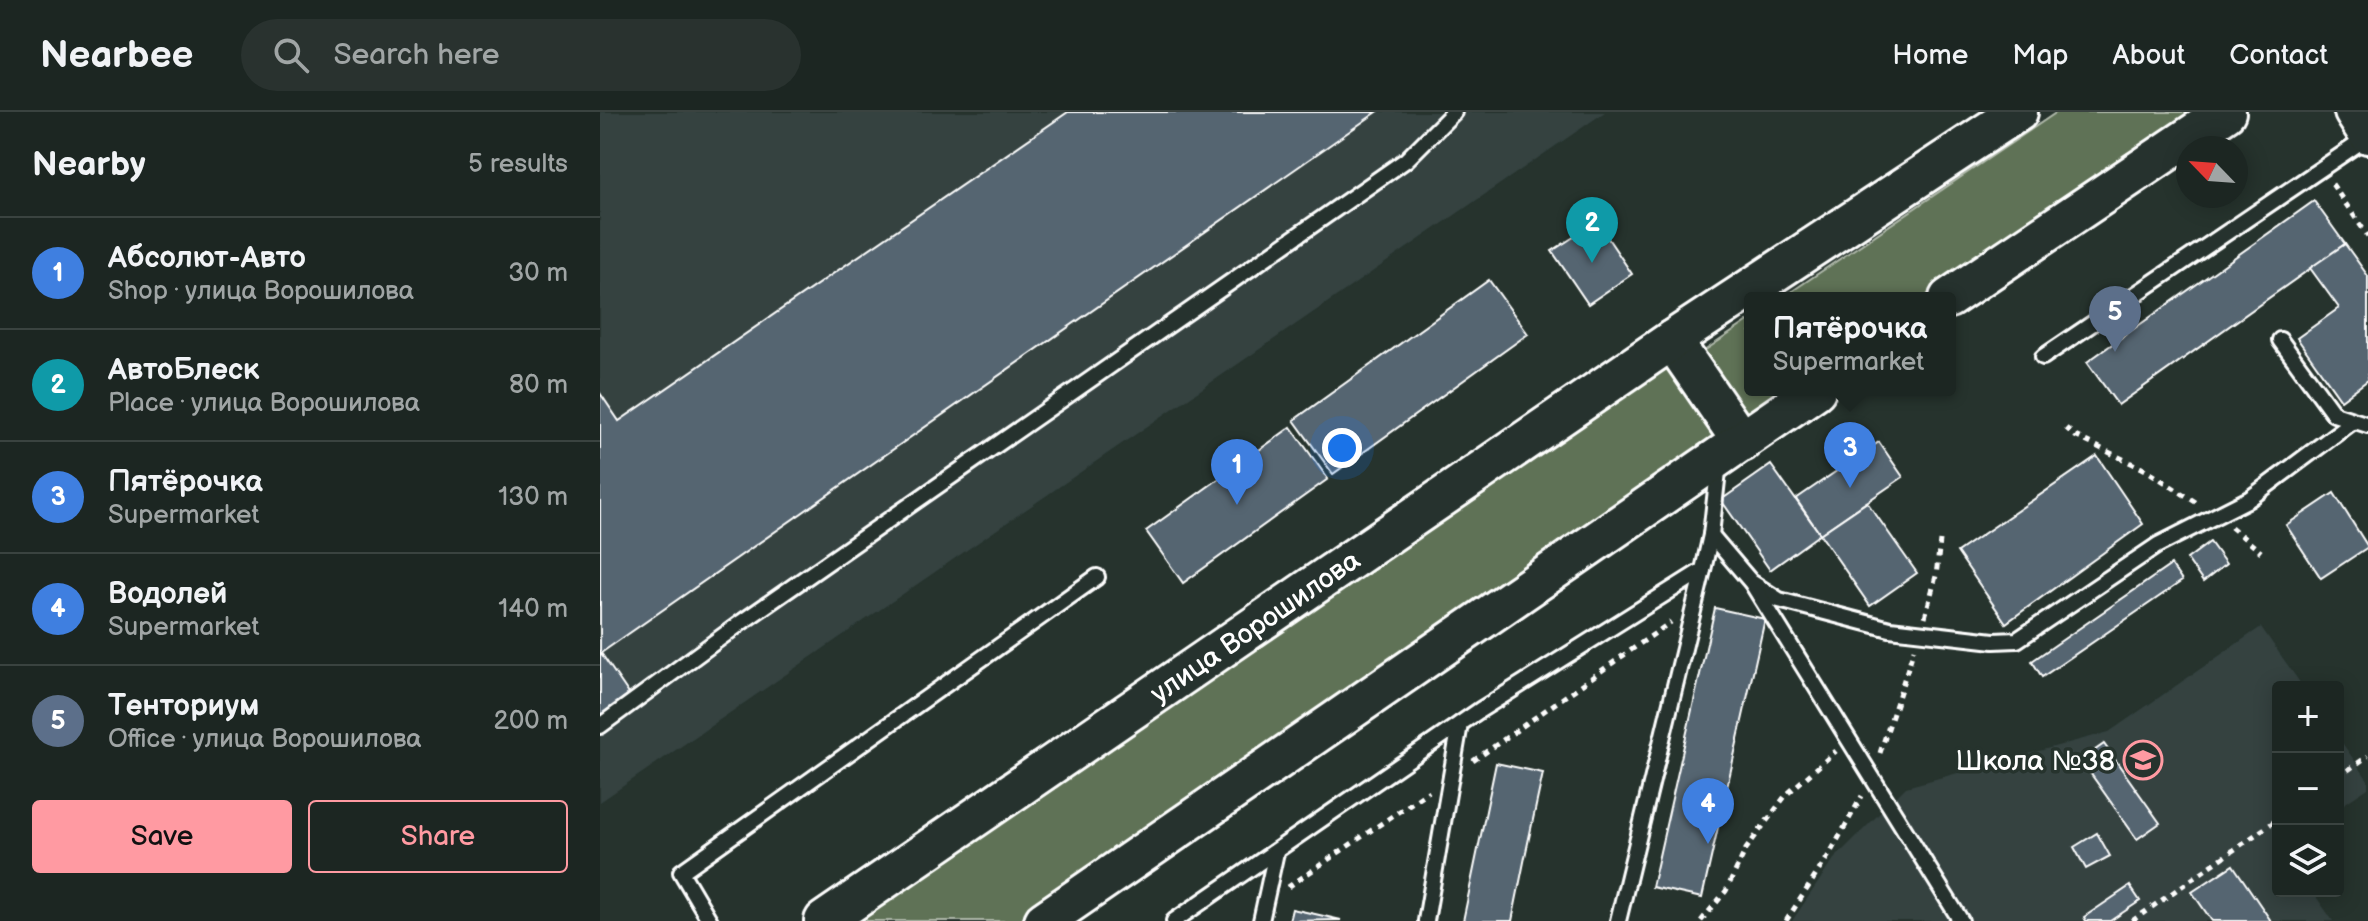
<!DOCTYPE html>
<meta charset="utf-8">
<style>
:root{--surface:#1c2622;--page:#29322f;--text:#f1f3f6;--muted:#a0a5a5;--line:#3a4340;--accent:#ff9aa2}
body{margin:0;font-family:"Balsamiq Sans",sans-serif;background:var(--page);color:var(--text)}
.controls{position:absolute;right:24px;bottom:24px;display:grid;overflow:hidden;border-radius:8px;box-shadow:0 4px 20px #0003}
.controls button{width:72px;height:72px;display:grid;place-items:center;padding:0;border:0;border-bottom:2px solid var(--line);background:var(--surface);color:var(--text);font:40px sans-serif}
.compass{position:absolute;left:1576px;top:24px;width:72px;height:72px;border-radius:50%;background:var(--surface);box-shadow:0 4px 20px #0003;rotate:295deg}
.you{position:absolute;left:742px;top:336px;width:28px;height:28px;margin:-20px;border:6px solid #fff;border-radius:50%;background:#1a73e8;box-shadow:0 0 0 12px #1a73e833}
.badge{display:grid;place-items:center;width:52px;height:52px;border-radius:50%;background:var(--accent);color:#fff;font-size:26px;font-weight:700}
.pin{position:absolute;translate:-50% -66px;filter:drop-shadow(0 2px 4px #0008)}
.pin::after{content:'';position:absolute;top:42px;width:28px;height:24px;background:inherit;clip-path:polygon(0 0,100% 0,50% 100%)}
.popup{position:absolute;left:1144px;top:180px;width:212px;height:104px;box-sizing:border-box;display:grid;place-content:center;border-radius:8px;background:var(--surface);filter:drop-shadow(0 2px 6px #0005);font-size:26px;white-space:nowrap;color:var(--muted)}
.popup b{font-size:30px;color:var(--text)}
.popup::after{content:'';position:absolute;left:50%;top:100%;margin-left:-16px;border:16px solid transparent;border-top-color:var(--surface)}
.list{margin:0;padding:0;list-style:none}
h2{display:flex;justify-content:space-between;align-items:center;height:104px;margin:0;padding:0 32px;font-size:34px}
h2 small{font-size:26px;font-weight:400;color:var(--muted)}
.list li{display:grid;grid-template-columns:52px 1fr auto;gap:24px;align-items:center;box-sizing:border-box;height:112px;padding:0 32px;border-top:2px solid var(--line)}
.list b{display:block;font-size:30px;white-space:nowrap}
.list p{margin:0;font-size:26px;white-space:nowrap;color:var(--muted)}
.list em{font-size:26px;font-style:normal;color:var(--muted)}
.actions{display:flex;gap:16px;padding:24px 32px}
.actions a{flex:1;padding:18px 0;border:2px solid var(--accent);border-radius:8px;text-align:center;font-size:28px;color:var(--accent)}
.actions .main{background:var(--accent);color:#111}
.icon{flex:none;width:44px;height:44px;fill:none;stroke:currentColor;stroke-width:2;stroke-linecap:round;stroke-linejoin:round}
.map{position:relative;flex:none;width:1768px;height:809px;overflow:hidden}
header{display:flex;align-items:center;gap:48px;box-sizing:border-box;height:112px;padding:0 40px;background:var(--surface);border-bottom:2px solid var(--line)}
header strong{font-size:38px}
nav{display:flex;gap:44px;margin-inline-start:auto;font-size:28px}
.search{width:560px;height:72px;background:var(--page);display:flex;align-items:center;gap:20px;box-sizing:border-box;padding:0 28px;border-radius:44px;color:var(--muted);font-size:30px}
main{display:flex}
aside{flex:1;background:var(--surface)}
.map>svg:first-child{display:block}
.built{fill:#344241}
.green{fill:#5f7256;stroke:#afb8aa;stroke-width:2}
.building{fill:#546571;stroke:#fff;stroke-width:2}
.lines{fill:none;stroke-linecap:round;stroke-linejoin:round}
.service-casing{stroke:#fff;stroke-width:20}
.secondary-casing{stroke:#fff;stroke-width:44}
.path{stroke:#fff;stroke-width:5;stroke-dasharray:6 6;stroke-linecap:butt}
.service{stroke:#26332d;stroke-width:14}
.secondary{stroke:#26332d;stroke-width:38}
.labels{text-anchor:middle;stroke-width:7;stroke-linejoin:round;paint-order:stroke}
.street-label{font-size:28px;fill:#fff;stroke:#26332d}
.poi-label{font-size:28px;fill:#fff;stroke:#26332d;text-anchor:end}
</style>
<header>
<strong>Nearbee</strong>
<div class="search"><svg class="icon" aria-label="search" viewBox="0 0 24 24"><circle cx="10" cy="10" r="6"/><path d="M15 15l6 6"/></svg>Search here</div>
<nav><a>Home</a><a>Map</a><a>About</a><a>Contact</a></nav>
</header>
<main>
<aside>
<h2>Nearby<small>5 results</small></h2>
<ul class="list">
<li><span class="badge" style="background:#3f7fe0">1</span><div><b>Абсолют-Авто</b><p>Shop · улица Ворошилова</p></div><em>30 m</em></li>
<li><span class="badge" style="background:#0f9aa8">2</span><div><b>АвтоБлеск</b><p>Place · улица Ворошилова</p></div><em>80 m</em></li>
<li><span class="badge" style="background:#3f7fe0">3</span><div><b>Пятёрочка</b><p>Supermarket</p></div><em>130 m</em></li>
<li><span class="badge" style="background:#3f7fe0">4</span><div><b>Водолей</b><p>Supermarket</p></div><em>140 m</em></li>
<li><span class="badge" style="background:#5c6f8a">5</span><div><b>Тенториум</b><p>Office · улица Ворошилова</p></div><em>200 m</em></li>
</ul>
<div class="actions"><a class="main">Save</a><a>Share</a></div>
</aside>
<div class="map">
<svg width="1768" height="809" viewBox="0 0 1768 809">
<rect width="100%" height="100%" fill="#26332d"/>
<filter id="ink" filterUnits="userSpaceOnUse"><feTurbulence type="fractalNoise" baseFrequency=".0125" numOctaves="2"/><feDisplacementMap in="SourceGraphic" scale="16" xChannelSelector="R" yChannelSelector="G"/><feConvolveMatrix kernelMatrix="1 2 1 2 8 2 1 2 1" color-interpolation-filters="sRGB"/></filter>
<g filter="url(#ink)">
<g class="built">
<path d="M0,0H1005L0,690Z"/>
<path d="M1661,515L1703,575H1678V779H1712L1733,809H1192L1234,747L1306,675L1509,620Z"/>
<path d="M1738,625L1768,668V676L1738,696Z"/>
</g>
<g class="green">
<path d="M1457,0H1599L1323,186H1182Z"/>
<path d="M1150,208V278H1187L1148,304L1104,239Z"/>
<path d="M1072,228L1142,330L444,809H241Z"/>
</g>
<g class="building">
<path d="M468,0H777L1,541L29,582L0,604V281L19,309Z"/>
<path d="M1714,89L1745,132L1518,293L1487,250Z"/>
<path d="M997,110L1032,162L988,192L952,139Z"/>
<path d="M1745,132L1768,164V268L1741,288L1697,226L1739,196L1710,156Z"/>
<path d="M889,168L928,222L733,362L694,308Z"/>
<path d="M691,315L728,367L583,471L546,419Z"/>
<path d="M1279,330L1303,365L1220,422L1196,387Z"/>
<path d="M1497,344L1543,412L1406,511L1357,440Z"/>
<path d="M1171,353L1220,422L1170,458L1121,388Z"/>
<path d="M1734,381L1768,435L1721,466L1686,413Z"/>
<path d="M1267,390L1317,461L1270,494L1220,422Z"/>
<path d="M1610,430L1626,452L1603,470L1587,447Z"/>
<path d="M1571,453L1582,469L1442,565L1432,549Z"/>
<path d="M1115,496L1165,507L1102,786L1052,775Z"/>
<path d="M1504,632L1560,711L1537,727L1481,648Z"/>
<path d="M896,651L943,661L926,740L912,809H863Z"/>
<path d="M1497,721L1510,744L1486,757L1474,735Z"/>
<path d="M1633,753L1671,809H1612L1592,780Z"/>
<path d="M1530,774L1540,789L1510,809H1486L1484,805Z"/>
<path d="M692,797L715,802L741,808L689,809Z"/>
</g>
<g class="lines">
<defs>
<g id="service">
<path d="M1680,228L1734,302L1768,313"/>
<path d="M1443,245L1768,25"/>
<path d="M1111,423L1151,470L1179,488L1290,517L1394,529L1417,528L1558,433L1649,387L1752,310"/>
<path d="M1153,473L1361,809"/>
<path d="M0,614L142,510L806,48L854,0"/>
<path d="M110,809L81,760L497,465"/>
<path d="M574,809L880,598L1103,458L1111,423L1119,350"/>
<path d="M661,809L676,740"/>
<path d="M826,809L860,612"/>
<path d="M1018,809L1103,458"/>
</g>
<g id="secondary">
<path d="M1754,0L1768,22"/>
<path d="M1349,186L1626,0"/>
<path d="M1072,228L1142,330"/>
<path id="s1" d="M224,809L1072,228L1418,0"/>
<path d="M444,809L1216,278"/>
</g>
</defs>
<use href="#service" class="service-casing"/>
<use href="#secondary" class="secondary-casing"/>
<g class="path">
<path d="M1732,72L1768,124"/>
<path d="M1466,316L1475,324L1546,358L1597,391"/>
<path d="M1631,415L1661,440"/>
<path d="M1325,505L1336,464L1340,429"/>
<path d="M1280,641L1314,537"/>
<path d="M873,649L1071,510"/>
<path d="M1738,665L1768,644"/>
<path d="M688,775L829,679"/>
<path d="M1101,809L1126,779L1146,737L1186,683L1236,639"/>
<path d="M1186,809L1229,743L1262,684"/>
<path d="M1532,809L1678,707"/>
</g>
<use href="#service" class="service"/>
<use href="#secondary" class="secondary"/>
</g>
</g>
<defs>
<symbol id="school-ring" viewBox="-11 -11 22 22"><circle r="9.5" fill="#26332d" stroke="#ff9aa2" stroke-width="1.5"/><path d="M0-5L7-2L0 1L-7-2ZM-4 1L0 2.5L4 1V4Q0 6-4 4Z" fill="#ff9aa2"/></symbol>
</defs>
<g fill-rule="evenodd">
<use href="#school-ring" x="1521" y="626" width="44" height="44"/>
</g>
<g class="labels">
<g class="street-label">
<text dy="10" stroke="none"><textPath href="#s1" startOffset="522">улица Ворошилова</textPath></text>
</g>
<g class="poi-label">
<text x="1515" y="658">Школа №38</text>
</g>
</g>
</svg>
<div class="controls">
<button>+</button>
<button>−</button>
<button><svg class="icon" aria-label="layers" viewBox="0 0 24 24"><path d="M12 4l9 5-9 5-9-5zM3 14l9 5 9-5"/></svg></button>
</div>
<svg class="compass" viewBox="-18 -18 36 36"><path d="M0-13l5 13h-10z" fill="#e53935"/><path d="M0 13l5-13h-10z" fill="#a0a5a5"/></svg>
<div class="you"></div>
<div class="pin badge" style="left:637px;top:393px;background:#3f7fe0">1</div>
<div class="pin badge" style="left:992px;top:151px;background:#0f9aa8">2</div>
<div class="pin badge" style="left:1250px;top:376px;background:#3f7fe0">3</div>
<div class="popup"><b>Пятёрочка</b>Supermarket</div>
<div class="pin badge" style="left:1108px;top:732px;background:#3f7fe0">4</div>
<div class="pin badge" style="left:1515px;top:240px;background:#5c6f8a">5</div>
</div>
</main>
